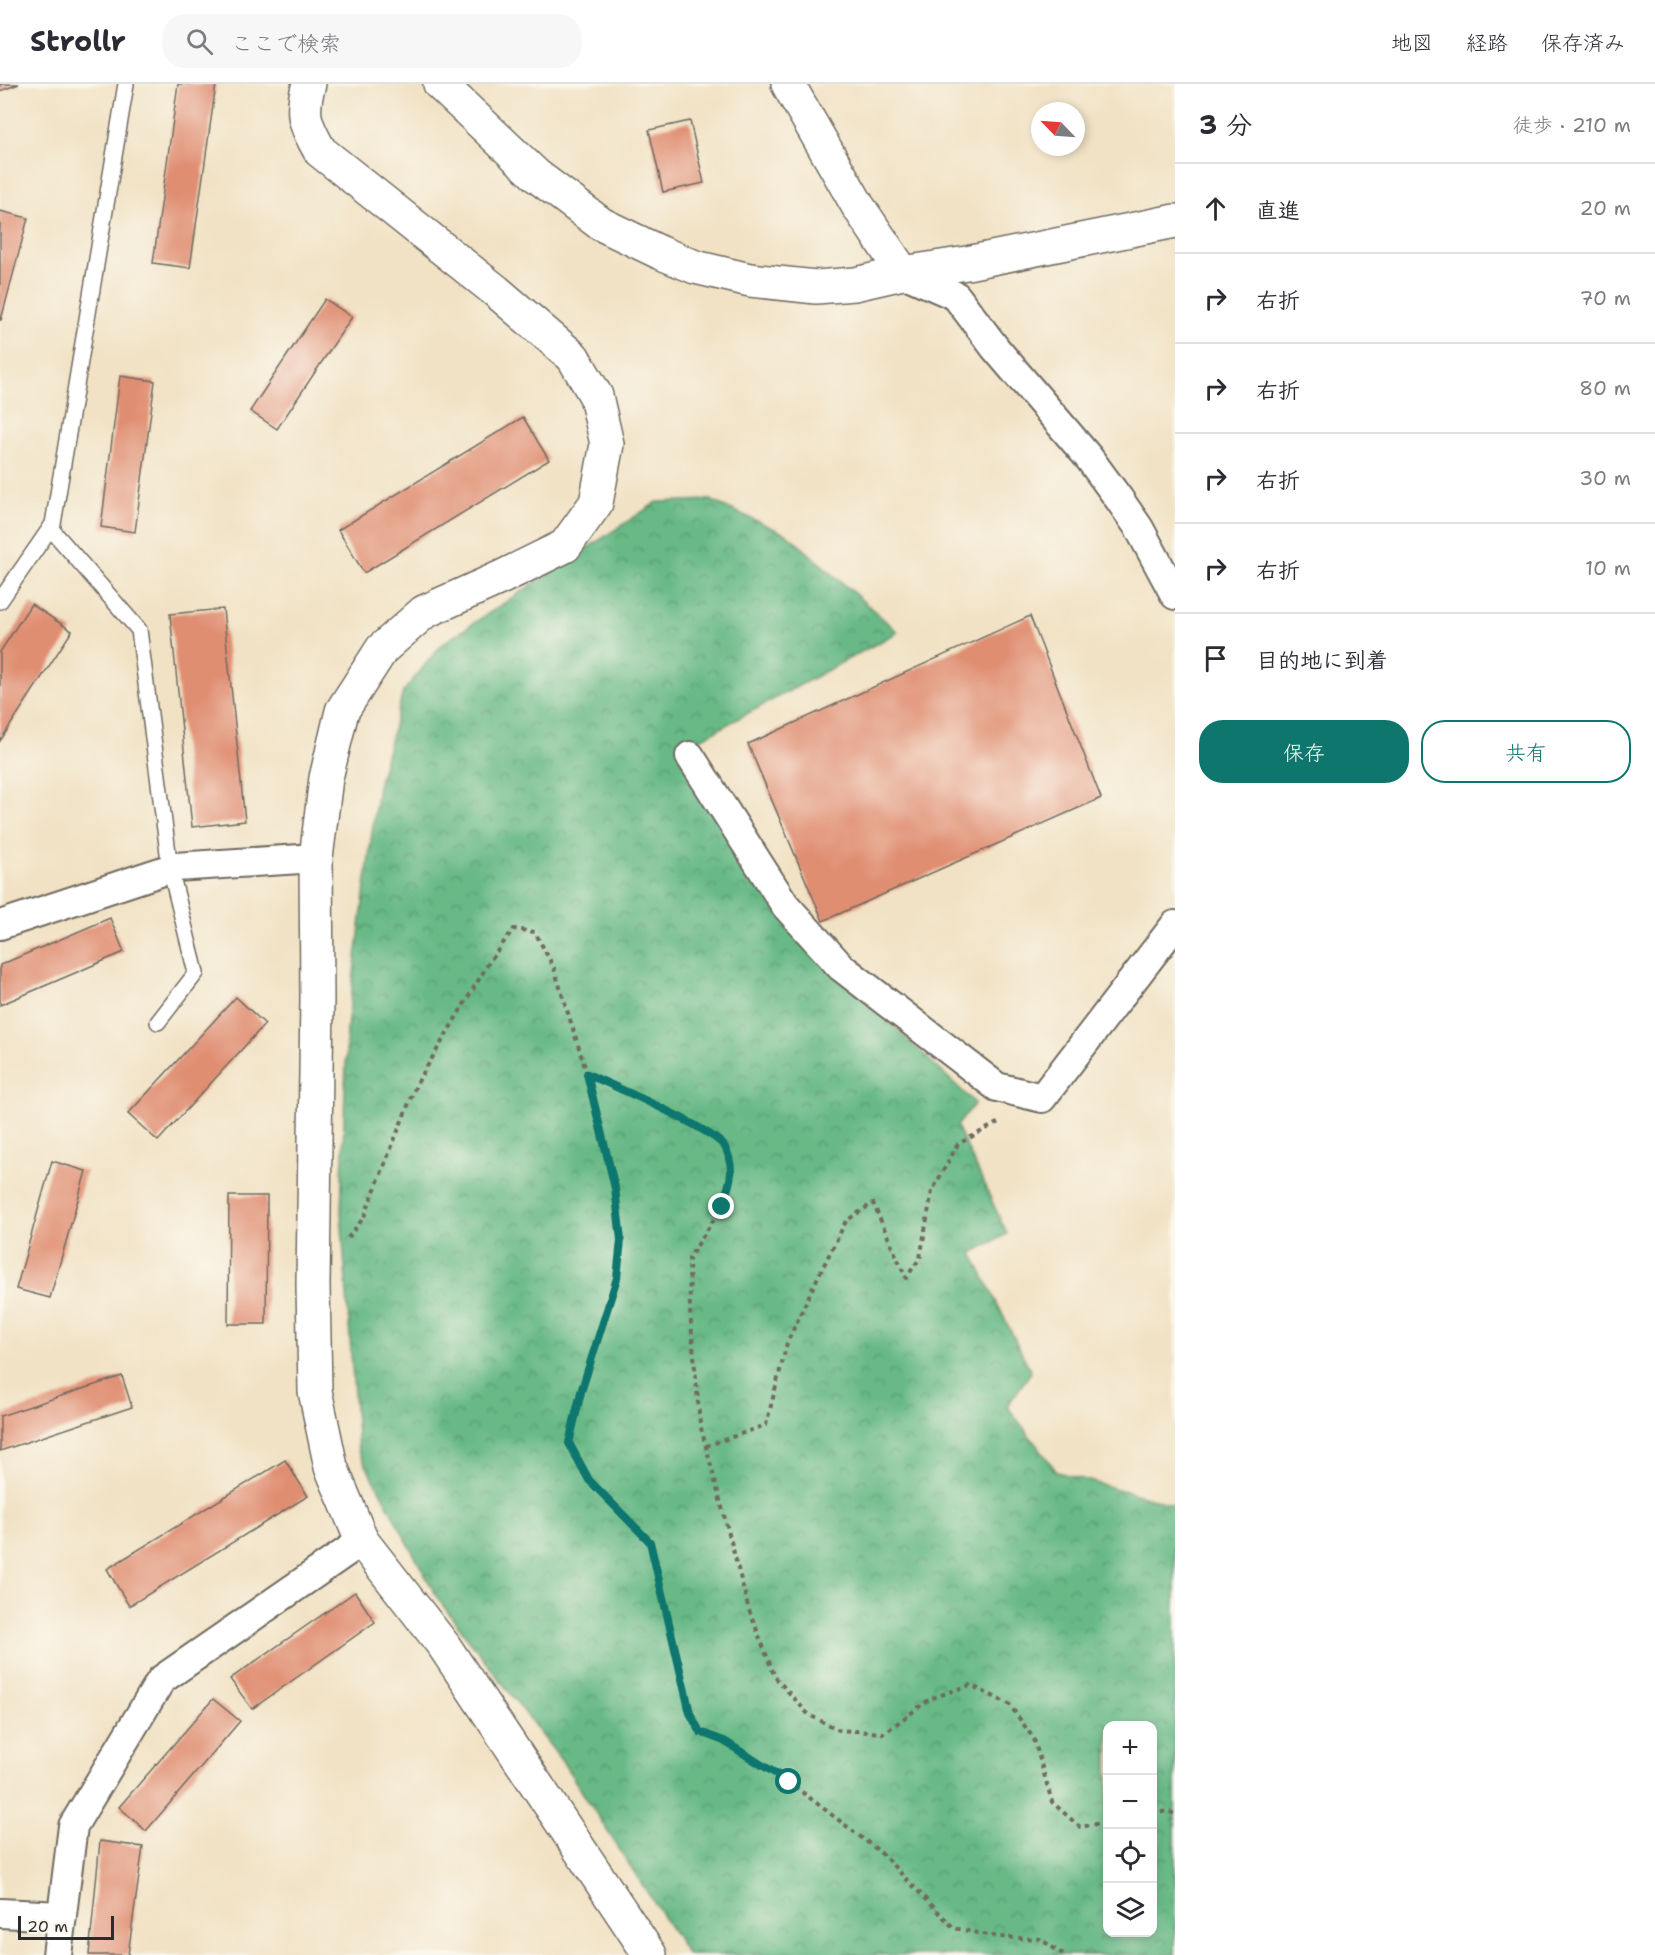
<!DOCTYPE html>
<html lang="ja">
<meta charset="utf-8">
<style>
:root{--surface:#fff;--page:#f7f7f7;--text:#2b2b33;--muted:#7c7c81;--line:#e1e1e2;--accent:#0f766e}
body{margin:0;font-family:"Shantell Sans","Klee One",sans-serif;background:var(--page);color:var(--text)}
.controls{position:absolute;right:18px;bottom:18px;display:grid;overflow:hidden;border-radius:12px;box-shadow:0 3px 9px #0003}
.controls button{width:54px;height:54px;display:grid;place-items:center;padding:0;border:0;border-bottom:2px solid var(--line);background:var(--surface);color:var(--text);font:30px sans-serif}
.compass{position:absolute;left:1031px;top:18px;width:54px;height:54px;border-radius:50%;background:var(--surface);box-shadow:0 3px 9px #0003;rotate:295deg}
.scale{position:absolute;left:18px;bottom:15px;width:96px;box-sizing:border-box;padding-left:6px;border:3px solid #2b2b2b;border-top:0;font-size:16px;line-height:21px;white-space:nowrap;color:#2b2b2b;-webkit-text-stroke:4px #fbf7ec;paint-order:stroke}
.stop{position:absolute;width:18px;height:18px;margin:-14px;border:4px solid #0f766e;border-radius:50%;background:#fff}
.stop.end{background:#0f766e;border-color:#fff;box-shadow:0 2px 6px #0008}
.list{margin:0;padding:0;list-style:none}
h2{display:flex;justify-content:space-between;align-items:center;height:78px;margin:0;padding:0 24px;font-size:26px}
h2 small{font-size:20px;font-weight:400;color:var(--muted)}
.list li{display:grid;grid-template-columns:39px 1fr auto;gap:18px;align-items:center;box-sizing:border-box;height:90px;padding:0 24px;border-top:2px solid var(--line)}
.list b{display:block;font-size:22px;white-space:nowrap}
.list em{font-size:20px;font-style:normal;color:var(--muted)}
.actions{display:flex;gap:12px;padding:18px 24px}
.actions a{flex:1;padding:14px 0;border:2px solid var(--accent);border-radius:24px;text-align:center;font-size:21px;color:var(--accent)}
.actions .main{background:var(--accent);color:#fff}
.icon{flex:none;width:33px;height:33px;fill:none;stroke:currentColor;stroke-width:2;stroke-linecap:round;stroke-linejoin:round}
.map{position:relative;flex:none;width:1175px;height:1871px;overflow:hidden}
header{display:flex;align-items:center;gap:36px;box-sizing:border-box;height:84px;padding:0 30px;background:var(--surface);border-bottom:2px solid var(--line)}
header strong{font-size:28px}
nav{display:flex;gap:33px;margin-inline-start:auto;font-size:21px}
.search{width:420px;height:54px;background:var(--page);display:flex;align-items:center;gap:15px;box-sizing:border-box;padding:0 21px;border-radius:24px;color:var(--muted);font-size:22px}
main{display:flex}
aside{flex:1;background:var(--surface)}
.map>svg:first-child{display:block}
.forest{fill:url(#forest-crowns);stroke:#497258;stroke-width:1.5;fill-rule:evenodd}
.building{fill:#e08e72}
.lines{fill:none;stroke-linecap:round;stroke-linejoin:round}
.service-casing{stroke:#706b61;stroke-width:18}
.minor-casing{stroke:#706b61;stroke-width:32}
.tertiary-casing{stroke:#706b61;stroke-width:36}
.path{stroke:#706b61;stroke-width:4;stroke-dasharray:4.5 4.5;stroke-linecap:butt}
.service{stroke:#fff;stroke-width:15}
.minor{stroke:#fff;stroke-width:28}
.tertiary{stroke:#fff;stroke-width:33}
.route{stroke:#0f766e;stroke-width:8}
</style>
<header>
<strong>Strollr</strong>
<div class="search"><svg class="icon" aria-label="search" viewBox="0 0 24 24"><circle cx="10" cy="10" r="6"/><path d="M15 15l6 6"/></svg>ここで検索</div>
<nav><a>地図</a><a>経路</a><a>保存済み</a></nav>
</header>
<main>
<div class="map">
<svg width="1175" height="1871" viewBox="0 0 1175 1871">
<defs>
<pattern id="forest-crowns" width="20" height="18" patternUnits="userSpaceOnUse" patternTransform="scale(1.5)"><rect width="20" height="18" fill="#67b986"/><path d="M2 6a3 3 0 1 1 6 0M12 15a3 3 0 1 1 6 0" fill="none" stroke="#55976e"/></pattern>
</defs>
<rect width="100%" height="100%" fill="#fbf7ec"/>
<filter id="ink" filterUnits="userSpaceOnUse"><feTurbulence type="fractalNoise" baseFrequency=".0167" numOctaves="2"/><feDisplacementMap in="SourceGraphic" scale="12" xChannelSelector="R" yChannelSelector="G"/><feConvolveMatrix kernelMatrix="1 2 1 2 8 2 1 2 1" color-interpolation-filters="sRGB"/></filter>
<filter id="wash" filterUnits="userSpaceOnUse"><feTurbulence type="fractalNoise" baseFrequency=".008" numOctaves="4" result="noise"/><feDisplacementMap in="SourceGraphic" scale="24" xChannelSelector="R" yChannelSelector="G"/><feGaussianBlur stdDeviation="1.35" result="paint"/><feColorMatrix in="noise" values="0 0 0 0 0 0 0 0 0 0 0 0 0 0 0 0 0 1.4 0 .05"/><feComposite in="paint" operator="in"/></filter>
<g filter="url(#wash)">
<rect width="100%" height="100%" fill="#f1e2c5"/>
<path class="forest" d="M710,416L788,451L898,548L691,660L817,870L975,1019L957,1042L1007,1150L972,1169L1031,1288L1007,1322L1057,1388L1175,1421V1871H688L564,1680L438,1515L358,1366L341,1129L347,944L378,702L403,608L442,560L657,418ZM1108,1642H1152V1848H1108Z"/>
<g id="blocks">
<g class="building">
<path d="M0,0H19L0,7Z"/>
<path d="M178,0H216L190,184L153,179Z"/>
<path d="M690,37L704,99L663,108L649,46Z"/>
<path d="M0,127L28,134L1,236H0Z"/>
<path d="M325,215L352,233L277,345L250,327Z"/>
<path d="M120,292L155,297L135,448L101,443Z"/>
<path d="M523,333L549,376L364,489L338,446Z"/>
<path d="M31,520L72,547L0,657V568Z"/>
<path d="M223,525L245,737L192,743L170,530Z"/>
<path d="M1030,532L1101,714L823,837L748,660Z"/>
<path d="M110,834L124,868L0,921V881Z"/>
<path d="M236,913L265,940L158,1057L128,1030Z"/>
<path d="M52,1077L86,1087L50,1214L16,1205Z"/>
<path d="M229,1112H267L266,1240H228Z"/>
<path d="M122,1292L132,1323L0,1367V1332Z"/>
<path d="M285,1376L308,1412L129,1522L107,1485Z"/>
<path d="M355,1508L375,1538L252,1625L230,1595Z"/>
<path d="M213,1615L240,1637L146,1747L119,1723Z"/>
<path d="M100,1757L143,1763L128,1871H89Z"/>
</g>
</g>
</g>
<g filter="url(#ink)">
<use href="#blocks" fill-opacity="0" stroke="#706b61" stroke-width="1.5"/>
<g class="lines">
<defs>
<g id="service">
<path d="M51,445L139,546L170,784L196,889L158,938"/>
<path d="M0,517L53,440L126,0"/>
</g>
<g id="minor">
<path d="M903,189L956,212L996,265L1089,374L1119,415L1139,444L1175,511"/>
<path d="M690,672L785,821L841,883L997,1003L1042,1014L1175,841"/>
<path d="M0,841L175,783L316,774"/>
<path d="M0,1829L62,1832"/>
<path d="M57,1871L73,1742L161,1596L362,1457"/>
</g>
<g id="tertiary">
<path d="M309,0C300,30 305,40 320,67L496,207L573,273L596,312L607,360L596,419L565,462L502,493L424,528L382,565L342,627L326,694L316,774L317,914L313,1201L315,1307L331,1383L362,1457L444,1562L650,1871"/>
<path d="M440,0L537,92L601,140L659,168L695,183L750,196L816,203L855,200L903,189L967,179L1175,137"/>
<path d="M788,0L858,122L903,189"/>
</g>
</defs>
<use href="#service" class="service-casing"/>
<use href="#minor" class="minor-casing"/>
<use href="#tertiary" class="tertiary-casing"/>
<g class="path">
<path d="M588,990L695,1040L725,1062L733,1089L722,1123L689,1174L690,1227L700,1340L749,1526L775,1593L809,1631L839,1646L884,1649L930,1615L970,1601L1009,1620L1034,1655L1052,1718L1080,1743L1108,1738"/>
<path d="M348,1154L364,1133L416,1001L491,875L514,845L535,848L554,884L587,990L615,1104L621,1156L617,1194L581,1308L569,1359L589,1397L650,1458L690,1629L701,1648L724,1657L789,1698L879,1767L954,1844L998,1853L1040,1855L1064,1871"/>
<path d="M706,1362L766,1341L787,1259L812,1205L846,1137L873,1119L906,1194L920,1174L932,1107L958,1060L1001,1037"/>
<path d="M1152,1730L1167,1727L1175,1730"/>
</g>
<use href="#service" class="service"/>
<use href="#minor" class="minor"/>
<use href="#tertiary" class="tertiary"/>
</g>
</g>
<g class="lines" filter="url(#ink)">
<path class="route" d="M722,1123C729,1100 736,1088 726,1065C718,1046 611,1001 587,990L615,1104L621,1156L617,1194L581,1308L569,1359L589,1396L650,1458L690,1629L700,1648L724,1657L789,1698"/>
</g>
</svg>
<div class="controls">
<button>+</button>
<button>−</button>
<button><svg class="icon" aria-label="locate" viewBox="0 0 24 24"><circle cx="12" cy="12" r="6"/><path d="M12 2v4M12 18v4M2 12h4M18 12h4"/></svg></button>
<button><svg class="icon" aria-label="layers" viewBox="0 0 24 24"><path d="M12 4l9 5-9 5-9-5zM3 14l9 5 9-5"/></svg></button>
</div>
<svg class="compass" viewBox="-18 -18 36 36"><path d="M0-13l5 13h-10z" fill="#e53935"/><path d="M0 13l5-13h-10z" fill="#7c7c81"/></svg>
<div class="scale">20 m</div>
<div class="stop" style="left:789px;top:1698px"></div>
<div class="stop end" style="left:722px;top:1123px"></div>
</div>
<aside>
<h2>3 分<small>徒歩 · 210 m</small></h2>
<ul class="list">
<li><svg class="icon" aria-label="ahead" viewBox="0 0 24 24"><path d="M12 20V5M6 11l6-6 6 6"/></svg><div><b>直進</b></div><em>20 m</em></li>
<li><svg class="icon" aria-label="right" viewBox="0 0 24 24"><path d="M7 20v-9h11M14 6l5 5-5 5"/></svg><div><b>右折</b></div><em>70 m</em></li>
<li><svg class="icon" aria-label="right" viewBox="0 0 24 24"><path d="M7 20v-9h11M14 6l5 5-5 5"/></svg><div><b>右折</b></div><em>80 m</em></li>
<li><svg class="icon" aria-label="right" viewBox="0 0 24 24"><path d="M7 20v-9h11M14 6l5 5-5 5"/></svg><div><b>右折</b></div><em>30 m</em></li>
<li><svg class="icon" aria-label="right" viewBox="0 0 24 24"><path d="M7 20v-9h11M14 6l5 5-5 5"/></svg><div><b>右折</b></div><em>10 m</em></li>
<li><svg class="icon" aria-label="arrive" viewBox="0 0 24 24"><path d="M6 21V4h12l-3 4 3 4H6"/></svg><div><b>目的地に到着</b></div></li>
</ul>
<div class="actions"><a class="main">保存</a><a>共有</a></div>
</aside>
</main>
